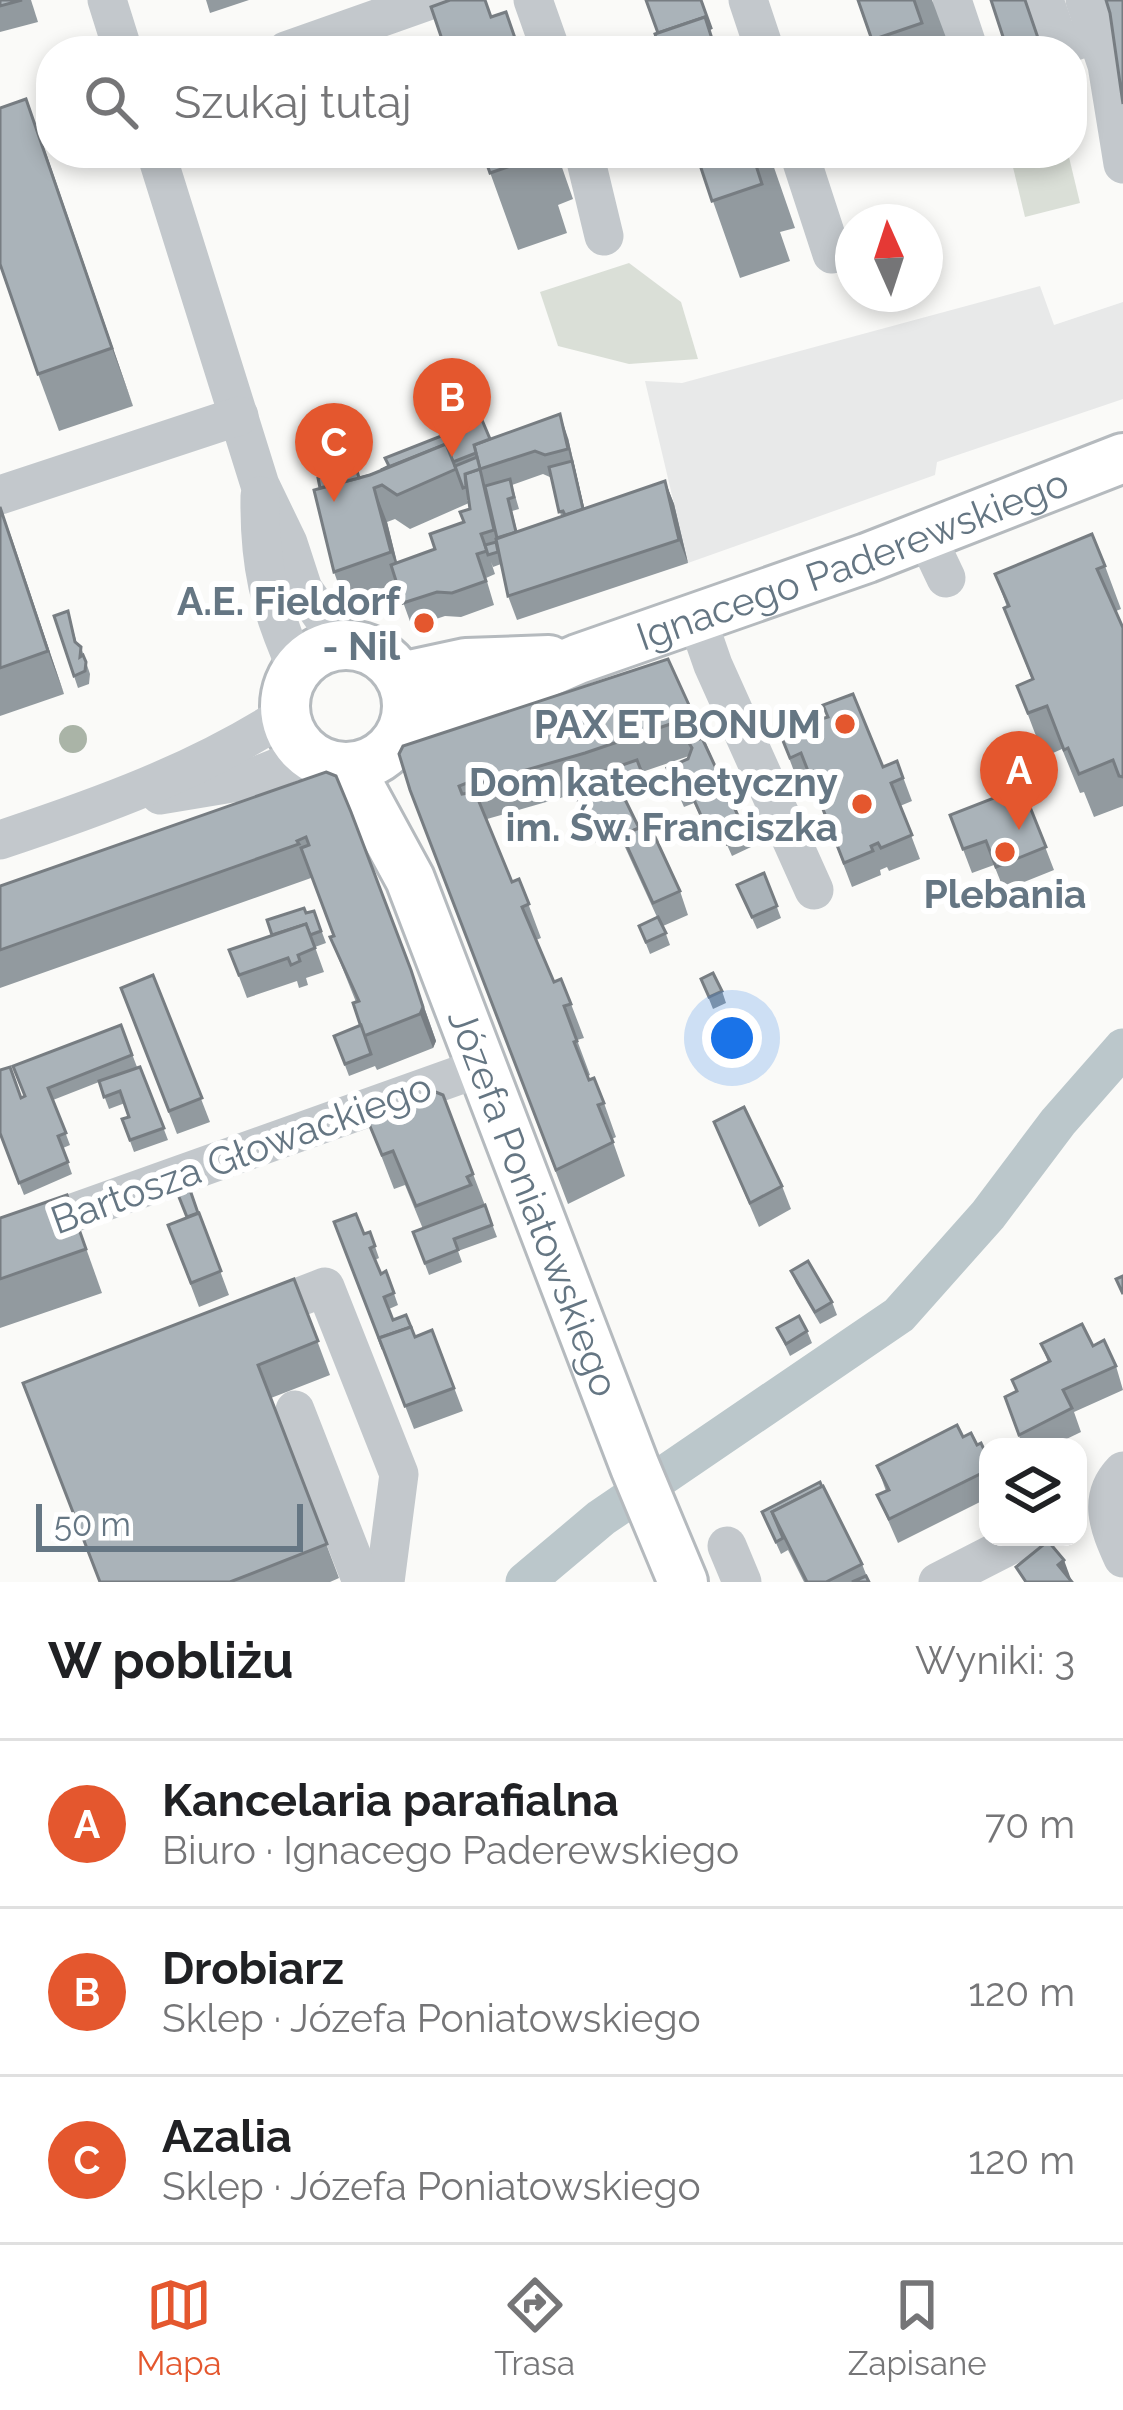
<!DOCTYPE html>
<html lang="pl">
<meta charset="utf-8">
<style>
:root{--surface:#fff;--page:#f2f2f2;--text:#202124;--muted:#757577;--line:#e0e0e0;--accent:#e4572e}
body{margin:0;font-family:Raleway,sans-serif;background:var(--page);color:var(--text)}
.controls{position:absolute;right:36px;bottom:36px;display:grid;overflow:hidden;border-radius:24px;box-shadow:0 6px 18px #0003}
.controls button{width:108px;height:108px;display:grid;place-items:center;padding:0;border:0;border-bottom:3px solid var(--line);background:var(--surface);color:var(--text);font:60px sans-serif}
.compass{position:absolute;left:835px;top:204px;width:108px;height:108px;border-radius:50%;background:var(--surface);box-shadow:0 6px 18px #0003;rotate:357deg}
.scale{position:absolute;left:36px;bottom:30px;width:267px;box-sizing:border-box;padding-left:12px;border:6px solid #657683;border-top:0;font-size:33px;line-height:42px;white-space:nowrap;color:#657683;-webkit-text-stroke:9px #fff;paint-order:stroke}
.you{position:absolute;left:732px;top:1038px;width:42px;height:42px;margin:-30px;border:9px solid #fff;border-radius:50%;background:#1a73e8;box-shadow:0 0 0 18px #1a73e833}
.badge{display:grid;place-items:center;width:78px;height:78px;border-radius:50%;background:var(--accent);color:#fff;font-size:39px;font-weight:700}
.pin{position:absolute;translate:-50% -99px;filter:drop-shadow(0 3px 6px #0008)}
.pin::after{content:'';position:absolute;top:63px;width:42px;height:36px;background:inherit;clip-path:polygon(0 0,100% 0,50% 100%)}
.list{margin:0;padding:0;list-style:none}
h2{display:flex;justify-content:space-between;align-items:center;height:156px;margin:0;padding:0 48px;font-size:51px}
h2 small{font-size:39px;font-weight:400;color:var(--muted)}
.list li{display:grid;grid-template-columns:78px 1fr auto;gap:36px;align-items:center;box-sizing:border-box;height:168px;padding:0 48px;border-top:3px solid var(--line)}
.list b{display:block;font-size:45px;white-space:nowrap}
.list p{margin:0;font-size:39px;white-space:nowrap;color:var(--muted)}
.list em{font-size:39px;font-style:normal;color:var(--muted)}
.icon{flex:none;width:66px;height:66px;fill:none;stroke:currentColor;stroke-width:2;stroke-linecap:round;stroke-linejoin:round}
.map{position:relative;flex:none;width:1123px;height:1582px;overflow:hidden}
.search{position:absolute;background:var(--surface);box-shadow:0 6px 18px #0003;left:36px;right:36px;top:36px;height:132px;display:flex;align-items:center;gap:30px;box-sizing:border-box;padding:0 42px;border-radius:48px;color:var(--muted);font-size:45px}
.sheet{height:660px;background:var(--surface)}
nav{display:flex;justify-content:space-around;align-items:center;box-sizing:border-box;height:168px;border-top:3px solid var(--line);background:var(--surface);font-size:33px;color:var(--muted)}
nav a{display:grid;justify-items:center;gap:6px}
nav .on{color:var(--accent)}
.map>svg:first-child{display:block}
.built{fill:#e8e9e9}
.green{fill:#dadfd7}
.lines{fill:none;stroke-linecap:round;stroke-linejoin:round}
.canal{stroke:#bbc7cb;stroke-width:39}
.major-casing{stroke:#b5babe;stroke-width:54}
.minor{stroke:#c3c8cc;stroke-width:39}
.major{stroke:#fff;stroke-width:48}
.tree{fill:#aab4a7}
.wall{fill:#929a9f;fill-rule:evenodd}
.shaded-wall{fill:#777d82}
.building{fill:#aab3b9;stroke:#777d82;stroke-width:3}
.poi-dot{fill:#e4572e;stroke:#fff;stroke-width:4.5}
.labels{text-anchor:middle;stroke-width:12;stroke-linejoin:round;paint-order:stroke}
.street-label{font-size:39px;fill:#657683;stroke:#fff}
.poi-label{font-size:39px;font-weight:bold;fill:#657683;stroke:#fff;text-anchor:end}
</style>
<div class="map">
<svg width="1123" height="1582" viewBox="0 0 1123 1582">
<rect width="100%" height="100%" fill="#fafaf8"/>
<path class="built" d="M1040,286L1054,325L1123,302V399L937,462L935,475L688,563L645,381L682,383Z"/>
<g class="green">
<path d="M1068,153L1080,203L1025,217L1010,155Z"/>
<path d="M629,263L681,302L698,359L629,364L558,346L540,292Z"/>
</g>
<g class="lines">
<path class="canal" d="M525,1582L601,1518L899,1315L988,1215L1058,1122L1123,1048"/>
<defs>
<g id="major">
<circle cx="346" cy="706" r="61"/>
<path d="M401,677L466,663L549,660"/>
<path id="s1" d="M405,724L500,693L578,659L867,558L1123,458"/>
<path id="s2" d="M349,767L410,879L635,1467L683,1582"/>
</g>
</defs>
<use href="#major" class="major-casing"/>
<g class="minor">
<path d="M107,0L123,51"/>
<path d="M533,0L551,51"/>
<path d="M748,0L765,51"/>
<path d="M952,0L969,51"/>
<path d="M1044,0L1060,46L1096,34"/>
<path d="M1085,0L1107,65L1123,164"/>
<path d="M286,51L430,0"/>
<path d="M156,153L260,485L288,543L303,589L342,644"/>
<path d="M584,153L604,236"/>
<path d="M799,153L832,254"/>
<path d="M0,495L239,416"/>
<path d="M260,496C259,564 269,607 297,669"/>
<path d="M926,536L946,578"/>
<path d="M697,619L713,665L814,890"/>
<path d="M160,795L244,781L309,755"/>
<path d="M0,840C99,807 197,772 285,715"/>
<path d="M0,1239L482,1067"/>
<path d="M250,1316L325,1287L399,1474L385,1582"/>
<path d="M295,1410L362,1582"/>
<path d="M1123,1471C1097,1498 1109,1527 1123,1558"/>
<path d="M727,1546L742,1582"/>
<path d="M938,1582L1026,1537"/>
</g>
<use href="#major" class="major"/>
</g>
<circle class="tree" cx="73" cy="739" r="14"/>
<g class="wall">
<path d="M0,0H31L38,22L0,32Z"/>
<path d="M206,0H249L210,13Z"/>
<path d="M858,0H932L951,51H876Z"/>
<path d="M991,0H1026L1043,51H1008Z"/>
<path d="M506,12L521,51H446L491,17Z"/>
<path d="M26,99L133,406L59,431L38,374Z"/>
<path d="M483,153H557L573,199L558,205L567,233L518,250Z"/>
<path d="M696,153H769L795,228L780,232L790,261L740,278Z"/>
<path d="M568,438L584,508L665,481L674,504L688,563L517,620L508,596L501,564L493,567L491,562L495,574L486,578L494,605L461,617L445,616L412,627L398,588L346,606L334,572L320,488L490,439ZM543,474L552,478L561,516L517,531L512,511L519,509L512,485ZM467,500H468L470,509L464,522L435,549L397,563L387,522L395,519L410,529L469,503Z"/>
<path d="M0,506L64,694L0,716Z"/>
<path d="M1105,566L1121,609L1116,611L1123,628V806L1094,817L1084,792L1080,793L1062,749L1044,757L1017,686L1032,680L1004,608L1007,607L995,574Z"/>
<path d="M68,611L77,644L81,647L90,674L89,684L78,688L54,616Z"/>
<path d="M694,716L751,847L732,856L724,838L713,843L694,803L684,807L667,768L688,759L689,756L642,772L646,785L623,794L639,828L680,891L688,915L663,926L670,945L650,954L639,926L657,917L619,834L596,843L574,794L487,819L512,882L519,879L541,938L536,940L554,982L571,1004L584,1038L577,1040L590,1075L588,1076L604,1103L616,1137L612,1139L625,1176L568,1204L410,790Z"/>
<path d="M818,720L883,767L897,761L912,801L900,806L920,859L889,871L887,867L880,870L881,875L852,887L810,777L798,782L779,731Z"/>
<path d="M326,772L423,1004L436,1041L433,1048L377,1070L375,1066L349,1076L334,1036L361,1025L356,1002L330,937L334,936L311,874V878L0,988V886Z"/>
<path d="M1022,787L1054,870L1004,890L994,865L972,873L950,815Z"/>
<path d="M764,873L781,918L757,929L737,885Z"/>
<path d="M314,911L326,943L315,947L324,972L306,978L308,985L299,988L297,981L247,998L229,950L272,935L306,913Z"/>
<path d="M153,975L210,1122L177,1134L121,988Z"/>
<path d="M701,979L722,991L726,1003L713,1009Z"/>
<path d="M121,1025L137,1067H140L168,1140L134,1152L122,1119L129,1117L125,1103L109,1109L99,1082L53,1100L70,1145L63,1148L72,1174L24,1195L0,1134L21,1098Z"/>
<path d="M443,1095L497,1237L458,1251L462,1262L429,1275L413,1232L423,1229L405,1185L394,1189L367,1119Z"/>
<path d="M714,1122L782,1186L791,1209L759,1227Z"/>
<path d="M189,1187L229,1295L199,1307L168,1225L187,1218Z"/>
<path d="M67,1195L102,1293L0,1328V1218Z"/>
<path d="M334,1222L364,1234L370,1232L379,1258L375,1260L381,1274L386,1271L398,1305L389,1309L393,1320L415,1337L432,1330L463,1411L414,1429Z"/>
<path d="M791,1271L832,1302L837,1315L820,1324L796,1283Z"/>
<path d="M294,1279L330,1375L271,1398L339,1578L330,1582H99Z"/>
<path d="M777,1328L807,1331L812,1343L790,1356Z"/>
<path d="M1041,1344L1116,1366L1123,1390L1074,1412L1081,1432L1050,1447H1023L1005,1397L1016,1392L1012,1380L1048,1362Z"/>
<path d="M963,1437L977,1445L988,1458V1498L898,1543L877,1495L886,1491L877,1466Z"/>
<path d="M762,1512L862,1564L869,1582H804L788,1550L781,1554Z"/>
</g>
<g class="shaded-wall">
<path d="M26,99L47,156L133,406L112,348Z"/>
<path d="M560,414L568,438L590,533L585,521Z"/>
<path d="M665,481L674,504L688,563L679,540Z"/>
<path d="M374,488L387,522L403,586L391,552Z"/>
<path d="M0,506L12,539L64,694L48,651Z"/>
<path d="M411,970L436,1041L433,1048L420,1014Z"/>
<path d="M1064,1560L1072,1582L1058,1565Z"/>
</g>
<g class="building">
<path d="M0,0H22L0,6Z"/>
<path d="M450,0H485L491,17L506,12L516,41L501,46L503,51H446L431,7Z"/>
<path d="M646,0H701L711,28L709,29L705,17L658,33Z"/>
<path d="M858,0H914L922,23L872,40Z"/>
<path d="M991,0H1025L1038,38L1007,49Z"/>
<path d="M1106,0H1123V104L1110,13Z"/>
<path d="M705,17L714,45L729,40L733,51H661L655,34Z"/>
<path d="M26,99L112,348L38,374L0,264V108Z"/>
<path d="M483,153H538L539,156L490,173Z"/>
<path d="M696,153H762L753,156L762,184L712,201Z"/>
<path d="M560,414L568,449L545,455L535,451L480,469L494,530L481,534L487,551L477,554L486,581L452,593L437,592L403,603L391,565L435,549L430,534L464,522L460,512L470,509L465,474L480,469L474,445Z"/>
<path d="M482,420L490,439L474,445L476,453L453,462L446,444L381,470L389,466L385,458Z"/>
<path d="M446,444L456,469L397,495L382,485L374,488L391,552L334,572L314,490L370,475Z"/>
<path d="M477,457L480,469L465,474L466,487L463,488L455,466Z"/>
<path d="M572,461L583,509L565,515L563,511L559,512L549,467Z"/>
<path d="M356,467L359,478L320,488L318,478Z"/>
<path d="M510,479L514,497L508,499L516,532L497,538L485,486Z"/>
<path d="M665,481L679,540L508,596L496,539Z"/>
<path d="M0,507L48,651L0,668Z"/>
<path d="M1092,534L1105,566L1097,569L1123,628V777L1119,776L1113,760L1079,774L1068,748L1064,750L1047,706L1028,713L1017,686L1033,679L1004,608L1009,606L995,574Z"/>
<path d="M496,542L498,552L488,555L485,545Z"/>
<path d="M68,611L75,642L81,647L80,657L83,655L86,662L85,671L74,676L54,616Z"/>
<path d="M668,659L694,716L585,753L474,785L472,781L459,786L462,794L475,792L512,882L519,879L529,904L522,907L554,982L561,979L571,1004L564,1006L577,1041L574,1042L589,1080L594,1078L604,1103L598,1105L613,1142L556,1170L410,790L399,754L403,746Z"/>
<path d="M853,694L883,767L897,761L903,778L891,783L912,835L881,848L878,843L871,846L873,851L844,863L801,753L790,758L779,731L816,716L818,720L828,717L823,705Z"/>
<path d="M702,738L747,835L727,844L719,826L708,831L690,791L679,795L667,768L688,759L692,748L689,743Z"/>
<path d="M637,760L642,773L617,783L639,828L622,835L626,846L615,822L592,831L570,783Z"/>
<path d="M326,772L336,776L351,812L411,970L423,1007L420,1014L364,1036L353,1003L359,1001L330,937L334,936L301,848L309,845L306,837L297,841L299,844L0,950V886Z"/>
<path d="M1022,787L1046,847L996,867L986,841L963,849L950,815Z"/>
<path d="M649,824L680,891L653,903L622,835Z"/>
<path d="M764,873L777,906L752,917L737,885Z"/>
<path d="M304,908L306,913L314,911L321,931L310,935L306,924L272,935L267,920Z"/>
<path d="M658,917L666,933L646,942L639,926Z"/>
<path d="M306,924L315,948L298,955L300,961L291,965L288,958L239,975L229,950Z"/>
<path d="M713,973L722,991L709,997L701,979Z"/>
<path d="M153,975L202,1098L169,1111L121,988Z"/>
<path d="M121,1025L132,1055L48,1088L66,1133L58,1136L68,1162L19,1183L0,1133V1070L10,1067L21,1098L25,1096L13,1066Z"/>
<path d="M361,1025L371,1054L345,1064L334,1036Z"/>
<path d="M140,1067L164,1128L130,1140L122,1119L129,1117L120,1091L104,1097L99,1081Z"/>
<path d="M433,1091L443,1095L473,1174L467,1177L471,1185L416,1206L393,1151L382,1155L367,1119L430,1098Z"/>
<path d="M744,1107L782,1186L750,1203L714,1122Z"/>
<path d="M189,1187L198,1213L187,1217L177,1192Z"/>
<path d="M67,1195L86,1249L0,1279V1218Z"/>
<path d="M485,1205L492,1225L454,1239L458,1250L425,1263L413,1232Z"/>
<path d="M199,1213L221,1271L191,1283L168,1225Z"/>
<path d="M356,1214L364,1234L370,1232L375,1246L370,1248L381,1274L386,1271L394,1293L384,1297L393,1320L406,1315L411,1327L379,1338L383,1349L334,1222Z"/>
<path d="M808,1261L832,1302L815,1312L791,1271Z"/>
<path d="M1123,1276V1294L1116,1279Z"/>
<path d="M294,1279L318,1341L258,1365L327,1544L230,1582H100L23,1383Z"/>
<path d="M799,1316L807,1331L786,1344L777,1328Z"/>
<path d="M1082,1324L1093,1346L1104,1340L1116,1366L1063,1390L1072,1408L1019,1435L1005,1397L1017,1391L1012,1380L1050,1361L1041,1344Z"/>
<path d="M411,1327L415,1337L432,1330L454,1388L405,1406L379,1338Z"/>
<path d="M957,1425L963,1437L971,1433L977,1445L981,1443L988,1458V1470L889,1519L877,1495L889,1490L877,1466Z"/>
<path d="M820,1482L822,1487L772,1512L783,1538L776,1542L762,1512Z"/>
<path d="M823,1486L862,1564L826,1582H807L772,1512Z"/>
<path d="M1048,1541L1064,1560L1058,1565L1072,1582H1026L1016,1567Z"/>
<path d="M866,1576L869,1582H852Z"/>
</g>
<g class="poi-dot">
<circle cx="424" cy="623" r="12"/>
<circle cx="845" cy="724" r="12"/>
<circle cx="862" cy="804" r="12"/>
<circle cx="1005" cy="852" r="12"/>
</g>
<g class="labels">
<g class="street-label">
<text dy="14" stroke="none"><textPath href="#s1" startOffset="477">Ignacego Paderewskiego</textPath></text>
<text transform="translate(241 1153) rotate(-20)" y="14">Bartosza Głowackiego</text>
<text dy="14" stroke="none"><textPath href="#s2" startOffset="474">Józefa Poniatowskiego</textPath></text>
</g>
<g class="poi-label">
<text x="400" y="615">A.E. Fieldorf<tspan x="400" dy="45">- Nil</tspan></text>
<text x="821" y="738">PAX ET BONUM</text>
<text x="838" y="796">Dom katechetyczny<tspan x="838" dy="45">im. Św. Franciszka</tspan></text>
<text x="1005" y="908" text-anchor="middle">Plebania</text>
</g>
</g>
</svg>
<div class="controls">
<button><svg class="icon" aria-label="layers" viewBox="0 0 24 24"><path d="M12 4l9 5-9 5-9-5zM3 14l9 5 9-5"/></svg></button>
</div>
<svg class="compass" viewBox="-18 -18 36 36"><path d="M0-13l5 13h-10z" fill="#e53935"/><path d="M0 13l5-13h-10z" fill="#757577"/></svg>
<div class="scale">50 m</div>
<div class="you"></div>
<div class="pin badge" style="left:1019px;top:830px">A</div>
<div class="pin badge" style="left:452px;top:457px">B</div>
<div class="pin badge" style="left:334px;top:502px">C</div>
<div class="search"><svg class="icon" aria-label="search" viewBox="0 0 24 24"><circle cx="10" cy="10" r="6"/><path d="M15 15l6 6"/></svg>Szukaj tutaj</div>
</div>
<section class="sheet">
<h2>W pobliżu<small>Wyniki: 3</small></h2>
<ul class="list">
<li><span class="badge">A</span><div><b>Kancelaria parafialna</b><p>Biuro · Ignacego Paderewskiego</p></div><em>70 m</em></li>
<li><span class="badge">B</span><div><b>Drobiarz</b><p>Sklep · Józefa Poniatowskiego</p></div><em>120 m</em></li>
<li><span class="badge">C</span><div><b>Azalia</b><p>Sklep · Józefa Poniatowskiego</p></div><em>120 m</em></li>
</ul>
</section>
<nav>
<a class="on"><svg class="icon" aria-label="map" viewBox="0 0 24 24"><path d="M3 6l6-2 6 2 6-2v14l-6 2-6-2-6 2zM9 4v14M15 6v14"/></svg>Mapa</a>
<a><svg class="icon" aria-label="directions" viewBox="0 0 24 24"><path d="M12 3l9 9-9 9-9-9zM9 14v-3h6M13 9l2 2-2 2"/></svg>Trasa</a>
<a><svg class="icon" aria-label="saved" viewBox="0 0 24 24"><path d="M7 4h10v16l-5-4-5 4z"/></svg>Zapisane</a>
</nav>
